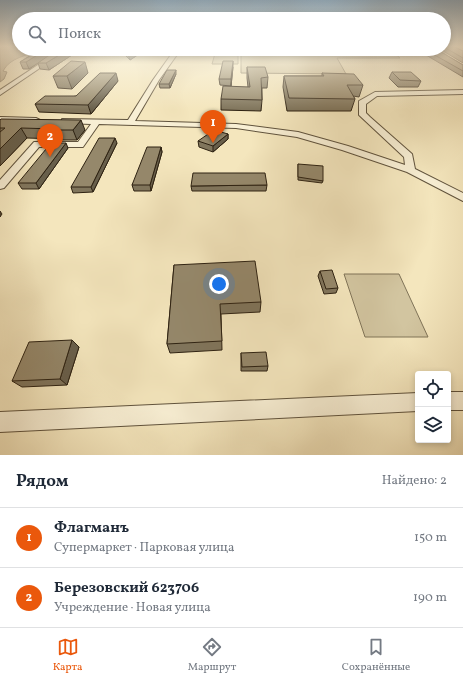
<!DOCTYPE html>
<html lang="ru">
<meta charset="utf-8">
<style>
:root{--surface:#fff;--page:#f2f2f3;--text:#1f2937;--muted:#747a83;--line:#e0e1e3;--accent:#ea580c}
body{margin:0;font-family:Vollkorn,serif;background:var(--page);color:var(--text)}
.controls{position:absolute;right:12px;bottom:12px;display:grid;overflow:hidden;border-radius:4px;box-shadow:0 2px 6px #0003}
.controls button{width:36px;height:36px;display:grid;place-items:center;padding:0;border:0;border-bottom:1px solid var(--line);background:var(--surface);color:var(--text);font:20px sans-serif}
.you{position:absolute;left:219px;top:284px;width:14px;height:14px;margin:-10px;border:3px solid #fff;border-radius:50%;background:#1a73e8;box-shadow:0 0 0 6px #1a73e833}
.badge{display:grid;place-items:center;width:26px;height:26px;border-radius:50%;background:var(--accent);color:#fff;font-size:13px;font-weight:700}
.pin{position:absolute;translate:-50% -33px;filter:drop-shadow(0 1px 2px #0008)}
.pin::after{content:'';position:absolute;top:21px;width:14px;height:12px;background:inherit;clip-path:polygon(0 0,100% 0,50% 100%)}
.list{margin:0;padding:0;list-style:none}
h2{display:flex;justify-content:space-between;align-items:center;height:52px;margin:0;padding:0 16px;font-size:17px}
h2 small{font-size:13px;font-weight:400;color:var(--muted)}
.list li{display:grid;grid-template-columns:26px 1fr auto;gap:12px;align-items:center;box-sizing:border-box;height:60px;padding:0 16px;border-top:1px solid var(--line)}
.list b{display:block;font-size:15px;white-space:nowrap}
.list p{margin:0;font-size:13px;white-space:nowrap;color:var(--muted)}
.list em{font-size:13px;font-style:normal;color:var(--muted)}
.icon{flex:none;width:22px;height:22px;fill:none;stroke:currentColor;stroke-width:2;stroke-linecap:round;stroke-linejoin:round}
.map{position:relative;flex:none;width:463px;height:455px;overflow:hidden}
.search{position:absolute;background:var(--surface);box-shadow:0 2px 6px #0003;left:12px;right:12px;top:12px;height:44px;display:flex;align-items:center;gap:10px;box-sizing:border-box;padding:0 14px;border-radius:22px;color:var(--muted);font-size:15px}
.sheet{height:172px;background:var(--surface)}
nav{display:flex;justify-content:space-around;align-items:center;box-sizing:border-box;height:56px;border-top:1px solid var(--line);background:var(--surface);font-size:11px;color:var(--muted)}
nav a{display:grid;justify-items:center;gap:2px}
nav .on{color:var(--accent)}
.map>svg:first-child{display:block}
.green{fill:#d2c5a0;stroke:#807459}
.water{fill:#b1a383;stroke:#7d6f56}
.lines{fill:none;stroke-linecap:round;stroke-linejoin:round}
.minor-casing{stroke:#60533d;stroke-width:2}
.minor{fill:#f8efd4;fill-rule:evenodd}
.wall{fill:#80755c;stroke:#2e2212}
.shaded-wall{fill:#685f4b;stroke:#2e2212}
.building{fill:#95886b;stroke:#2e2212}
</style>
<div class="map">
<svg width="463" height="455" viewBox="0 0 463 455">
<rect width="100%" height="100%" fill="#f4e6bd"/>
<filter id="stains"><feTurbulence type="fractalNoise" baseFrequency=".005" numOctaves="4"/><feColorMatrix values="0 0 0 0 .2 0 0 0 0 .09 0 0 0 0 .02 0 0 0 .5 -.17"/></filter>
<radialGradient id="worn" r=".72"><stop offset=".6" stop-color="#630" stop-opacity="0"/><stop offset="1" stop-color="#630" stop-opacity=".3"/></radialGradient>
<g class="green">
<path d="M241,49H389L400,58H337L346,74L241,73Z"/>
<path d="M216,50L238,51V64H212Z"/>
<path d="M344,274H399L428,337H365Z"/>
</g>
<path class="water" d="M0,46H19V49H40C28,56 10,57 3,71L7,72L4,79L0,82Z"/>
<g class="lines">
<defs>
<g id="minor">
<path d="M62,49H68L0,95V90Z"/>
<path d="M175,49H181L159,80L135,121L236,124L298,132L348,146L405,165L404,157L359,115V101L375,92L463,90V94L377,96L366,104V113L370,117L412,154L415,169L463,193V201L407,172L342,150L297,137L236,128L99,124L83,147H39L4,188L0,189V180L34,142H78L91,124L65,123H62V119L128,120L153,80Z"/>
<path d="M0,117L36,118L40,120L36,122L0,121Z"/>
<rect x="448" y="392" width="15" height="18"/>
<path d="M418,393V411L0,432V412Z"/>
</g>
</defs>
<use href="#minor" class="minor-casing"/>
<use href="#minor" class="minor"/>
</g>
<g class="wall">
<path d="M444,46L463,51V63L440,49H444Z"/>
<path d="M34,49H81L49,70L40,69L38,63L29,69H23L20,62L34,53L33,50Z"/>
<path d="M119,49H167L163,55L139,54L130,60Z"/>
<path d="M181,49H189L186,53L182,51Z"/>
<path d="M416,49H436L463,65V77Z"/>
<path d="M233,67L231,86L220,85L219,79Z"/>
<path d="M247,67L268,77L267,88H262V100L261,111L221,110V99L248,87L247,78Z"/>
<path d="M392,72L421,81L418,87H398L389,78Z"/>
<path d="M88,73L72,89L58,88L53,76Z"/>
<path d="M322,73L363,85L359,97L353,96L355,99L351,111H287L283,87L284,76H322Z"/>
<path d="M176,74L170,88H160L159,84Z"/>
<path d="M118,81L91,114L39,112L35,104L76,96Z"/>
<path d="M0,120L85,130L77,140H60L59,139L27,138L0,166Z"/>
<path d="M228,134V139L213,152L199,147L198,141Z"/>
<path d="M117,143L93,192L73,193L71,187Z"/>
<path d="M161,147L162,152L151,191H134L132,185Z"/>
<path d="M68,148L39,189H22L18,183Z"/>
<path d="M298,164L323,181L322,183L298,180Z"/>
<path d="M267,185L266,191H192L191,186Z"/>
<path d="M174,265L261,302L260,312L221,314L222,350L170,353L167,344Z"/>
<path d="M320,271L338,288L336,293L324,294L318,276Z"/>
<path d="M79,347L67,385L22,387L12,381Z"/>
<path d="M241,353L268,366L267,371H241Z"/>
</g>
<g class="shaded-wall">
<path d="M47,49H60L38,63L29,69L26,62Z"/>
<path d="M69,49H81L49,70L46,63Z"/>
<path d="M135,49H138L139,54L130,60L128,54Z"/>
<path d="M162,49H167L163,55Z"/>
<path d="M185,49H189L186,53Z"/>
<path d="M233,61V67L231,86V79Z"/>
<path d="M85,62L88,73L72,89L67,76Z"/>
<path d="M176,70V74L170,88L169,84Z"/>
<path d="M116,73L118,81L91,114L88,105Z"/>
<path d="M81,120L85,130L77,140L73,130Z"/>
<path d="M21,128L27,138L0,166V149Z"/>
<path d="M228,134V139L213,152V146Z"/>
<path d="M115,138L117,143L93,192L91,187Z"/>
<path d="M66,143L68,148L39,189L36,183Z"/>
<path d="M161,147L162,152L151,191L150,185Z"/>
<path d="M0,211L2,214L0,217Z"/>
<path d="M72,340L79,347L67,385L60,379Z"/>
</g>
<g class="building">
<path d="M444,46H453L463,51V58L444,47Z"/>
<path d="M34,49H47L26,62H20L40,50H33Z"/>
<path d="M58,49H69L46,63H38Z"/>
<path d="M124,49H135L128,54Z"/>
<path d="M424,49H436L463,65V71Z"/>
<path d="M71,61L85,62L67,76H53Z"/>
<path d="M223,61H233L231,79H219Z"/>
<path d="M247,67H265L268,77L261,78L262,100L221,99L223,86L250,87Z"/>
<path d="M167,70H176L169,84H159Z"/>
<path d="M392,72H411L421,81L400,80Z"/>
<path d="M100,73H116L88,105L35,104L45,96H76Z"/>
<path d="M322,73L354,74L363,85H347L355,99L289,98L284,76H324Z"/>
<path d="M1,119L81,120L73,130H55L57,129L21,128L0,149V132L5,128H0V120Z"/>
<path d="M214,130L228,134L213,146L198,141Z"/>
<path d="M99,138H115L91,187H71Z"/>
<path d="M51,143H66L36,183H18Z"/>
<path d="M147,147H161L150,185H132Z"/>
<path d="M298,164L323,166V181L298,177Z"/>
<path d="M193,173H265L267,185L191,186Z"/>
<path d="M255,261L261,302L220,304L222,341L167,344L174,265Z"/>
<path d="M332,270L338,288L326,289L320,271Z"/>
<path d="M72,340L60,379L12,381L29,342Z"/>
<path d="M266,352L268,366L242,367L241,353Z"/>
</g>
<linearGradient id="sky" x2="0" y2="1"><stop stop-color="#92adc0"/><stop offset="0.42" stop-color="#faf4e1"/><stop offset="1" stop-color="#faf4e1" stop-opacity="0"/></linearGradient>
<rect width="463" height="110" fill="url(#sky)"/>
<rect width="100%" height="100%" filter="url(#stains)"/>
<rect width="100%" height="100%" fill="url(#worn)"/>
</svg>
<div class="controls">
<button><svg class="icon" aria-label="locate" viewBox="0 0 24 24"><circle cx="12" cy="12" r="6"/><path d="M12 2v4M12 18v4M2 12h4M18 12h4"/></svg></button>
<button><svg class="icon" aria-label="layers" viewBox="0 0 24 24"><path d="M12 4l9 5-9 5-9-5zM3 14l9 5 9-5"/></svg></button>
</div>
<div class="you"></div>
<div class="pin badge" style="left:213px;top:143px">1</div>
<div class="pin badge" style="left:50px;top:157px">2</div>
<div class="search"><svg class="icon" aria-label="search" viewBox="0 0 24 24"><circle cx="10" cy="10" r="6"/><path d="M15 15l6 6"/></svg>Поиск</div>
</div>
<section class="sheet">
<h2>Рядом<small>Найдено: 2</small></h2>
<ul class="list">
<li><span class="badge">1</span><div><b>Флагманъ</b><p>Супермаркет · Парковая улица</p></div><em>150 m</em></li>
<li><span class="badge">2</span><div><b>Березовский 623706</b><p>Учреждение · Новая улица</p></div><em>190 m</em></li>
</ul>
</section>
<nav>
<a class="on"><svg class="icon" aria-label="map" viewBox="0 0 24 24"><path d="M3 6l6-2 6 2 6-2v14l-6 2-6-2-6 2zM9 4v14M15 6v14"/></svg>Карта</a>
<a><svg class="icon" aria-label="directions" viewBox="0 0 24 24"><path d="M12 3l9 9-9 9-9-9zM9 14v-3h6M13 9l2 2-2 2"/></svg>Маршрут</a>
<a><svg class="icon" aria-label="saved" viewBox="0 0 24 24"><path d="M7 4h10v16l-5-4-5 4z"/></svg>Сохранённые</a>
</nav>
